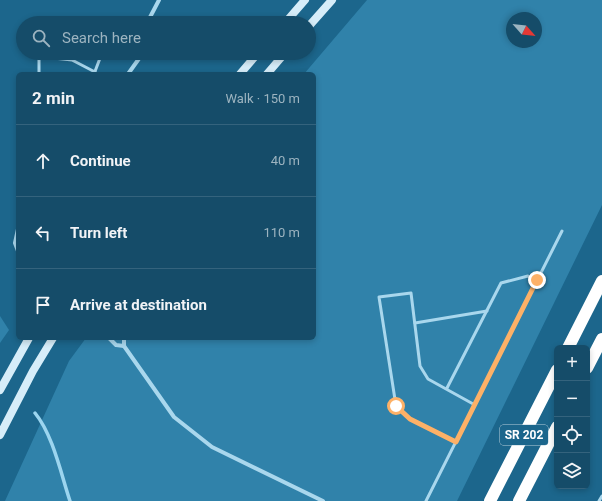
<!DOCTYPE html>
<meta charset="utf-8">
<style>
:root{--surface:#154c69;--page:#1e536f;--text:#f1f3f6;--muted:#9db4c0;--line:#34637d}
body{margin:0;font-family:Roboto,sans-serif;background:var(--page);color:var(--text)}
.controls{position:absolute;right:12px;bottom:12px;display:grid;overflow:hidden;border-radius:6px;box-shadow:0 2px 6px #0003}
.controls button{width:36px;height:36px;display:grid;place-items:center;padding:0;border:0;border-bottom:1px solid var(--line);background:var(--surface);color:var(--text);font:20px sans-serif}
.compass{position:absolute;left:506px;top:12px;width:36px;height:36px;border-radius:50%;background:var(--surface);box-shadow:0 2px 6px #0003;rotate:117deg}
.stop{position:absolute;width:12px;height:12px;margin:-9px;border:3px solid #fdb167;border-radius:50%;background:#fff}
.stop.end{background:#fdb167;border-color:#fff;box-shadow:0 1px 4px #0008}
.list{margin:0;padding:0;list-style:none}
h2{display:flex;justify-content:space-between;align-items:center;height:52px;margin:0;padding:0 16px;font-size:17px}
h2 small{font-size:13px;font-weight:400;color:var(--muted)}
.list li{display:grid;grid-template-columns:26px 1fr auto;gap:12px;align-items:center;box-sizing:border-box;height:72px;padding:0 16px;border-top:1px solid var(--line)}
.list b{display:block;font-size:15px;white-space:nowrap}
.list em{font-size:13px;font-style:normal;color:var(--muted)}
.icon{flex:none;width:22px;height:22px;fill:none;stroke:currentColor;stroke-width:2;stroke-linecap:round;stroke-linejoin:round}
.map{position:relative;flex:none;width:602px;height:501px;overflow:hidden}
.search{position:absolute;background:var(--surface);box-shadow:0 2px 6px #0003;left:16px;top:16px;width:300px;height:44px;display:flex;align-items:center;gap:10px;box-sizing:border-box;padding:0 14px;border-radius:22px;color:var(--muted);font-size:15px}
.panel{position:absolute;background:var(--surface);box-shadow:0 2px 6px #0003;left:16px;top:72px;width:300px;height:268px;border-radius:6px}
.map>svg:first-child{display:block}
.green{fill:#3082aa;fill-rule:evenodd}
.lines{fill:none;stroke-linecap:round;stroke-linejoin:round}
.stream{stroke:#9cd5ef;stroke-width:3.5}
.lane{stroke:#a9d7ed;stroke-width:3}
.street{stroke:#a9d7ed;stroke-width:4}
.secondary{stroke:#d6edf9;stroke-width:8}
.highway{stroke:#fff;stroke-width:12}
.route{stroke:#fdb167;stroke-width:5}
.labels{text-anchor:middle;stroke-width:4;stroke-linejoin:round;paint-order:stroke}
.shield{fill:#1c668c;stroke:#bbd1dc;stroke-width:1}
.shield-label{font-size:12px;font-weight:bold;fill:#fff}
</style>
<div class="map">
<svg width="602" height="501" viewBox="0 0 602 501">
<rect width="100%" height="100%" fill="#1c668c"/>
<g class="green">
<path d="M367,0H602V205L457,501H5L69,361L86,338H314V74H304ZM512,18H536V42H512Z"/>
<path d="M0,316L9,330L0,343Z"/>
</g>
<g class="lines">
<path class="stream" d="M35,413C53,435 61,474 70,501"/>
<g class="lane">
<path d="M124,23L126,22L145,23"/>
<path d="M39,74V59L44,57L72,60L95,72"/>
<path d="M94,74L102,53"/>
<path d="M415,323L487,311"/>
<path d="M447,388L501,283L528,276L537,280"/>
<path d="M456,442L410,419L396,406L379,297L411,293L420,366L428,379L475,405"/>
<path d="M426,501L562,231"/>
<path d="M599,501L602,496"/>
</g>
<g class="street">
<path d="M147,23L159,0"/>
<path d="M128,74L143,53"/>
<path d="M18,215V217"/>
<path d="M18,229L15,243L18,251"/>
<path d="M109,338L116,345L124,346V338"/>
<path d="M124,346L174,417L212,447L323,501"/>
</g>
<g class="secondary">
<path d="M285,23L305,0"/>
<path d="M309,26L332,0"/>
<path d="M240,74L258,53"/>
<path d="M267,74L285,53"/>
<path d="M0,390L29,338"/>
<path d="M0,435L33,371L53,338"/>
</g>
<g class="highway">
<path d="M568,348L602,281"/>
<path d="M587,368L602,339"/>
<path d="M490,501L557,370"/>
<path d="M519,501L557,427"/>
</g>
</g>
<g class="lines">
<path class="route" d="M396,406L410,419L456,442L537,280"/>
</g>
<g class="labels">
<rect class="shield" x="500" y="425" width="48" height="20" rx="3"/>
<g class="shield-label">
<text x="524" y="439">SR 202</text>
</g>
</g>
</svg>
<div class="controls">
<button>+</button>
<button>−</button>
<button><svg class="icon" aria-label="locate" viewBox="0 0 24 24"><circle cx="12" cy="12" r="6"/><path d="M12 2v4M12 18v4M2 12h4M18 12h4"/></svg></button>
<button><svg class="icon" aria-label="layers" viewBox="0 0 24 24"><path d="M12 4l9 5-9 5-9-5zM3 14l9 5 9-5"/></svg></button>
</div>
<svg class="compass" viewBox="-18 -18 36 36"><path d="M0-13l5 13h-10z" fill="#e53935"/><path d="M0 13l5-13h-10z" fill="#9db4c0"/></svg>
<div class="stop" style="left:396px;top:406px"></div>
<div class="stop end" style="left:537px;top:280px"></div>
<div class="search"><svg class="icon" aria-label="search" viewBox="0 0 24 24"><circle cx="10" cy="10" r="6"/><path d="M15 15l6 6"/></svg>Search here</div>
<section class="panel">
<h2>2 min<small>Walk · 150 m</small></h2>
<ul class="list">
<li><svg class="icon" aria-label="ahead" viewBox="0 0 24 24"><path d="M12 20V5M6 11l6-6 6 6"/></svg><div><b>Continue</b></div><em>40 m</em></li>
<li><svg class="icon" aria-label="left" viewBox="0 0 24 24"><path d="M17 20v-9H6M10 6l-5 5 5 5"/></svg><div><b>Turn left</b></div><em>110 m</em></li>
<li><svg class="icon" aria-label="arrive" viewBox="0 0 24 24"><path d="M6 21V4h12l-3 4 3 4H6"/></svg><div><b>Arrive at destination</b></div></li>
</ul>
</section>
</div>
